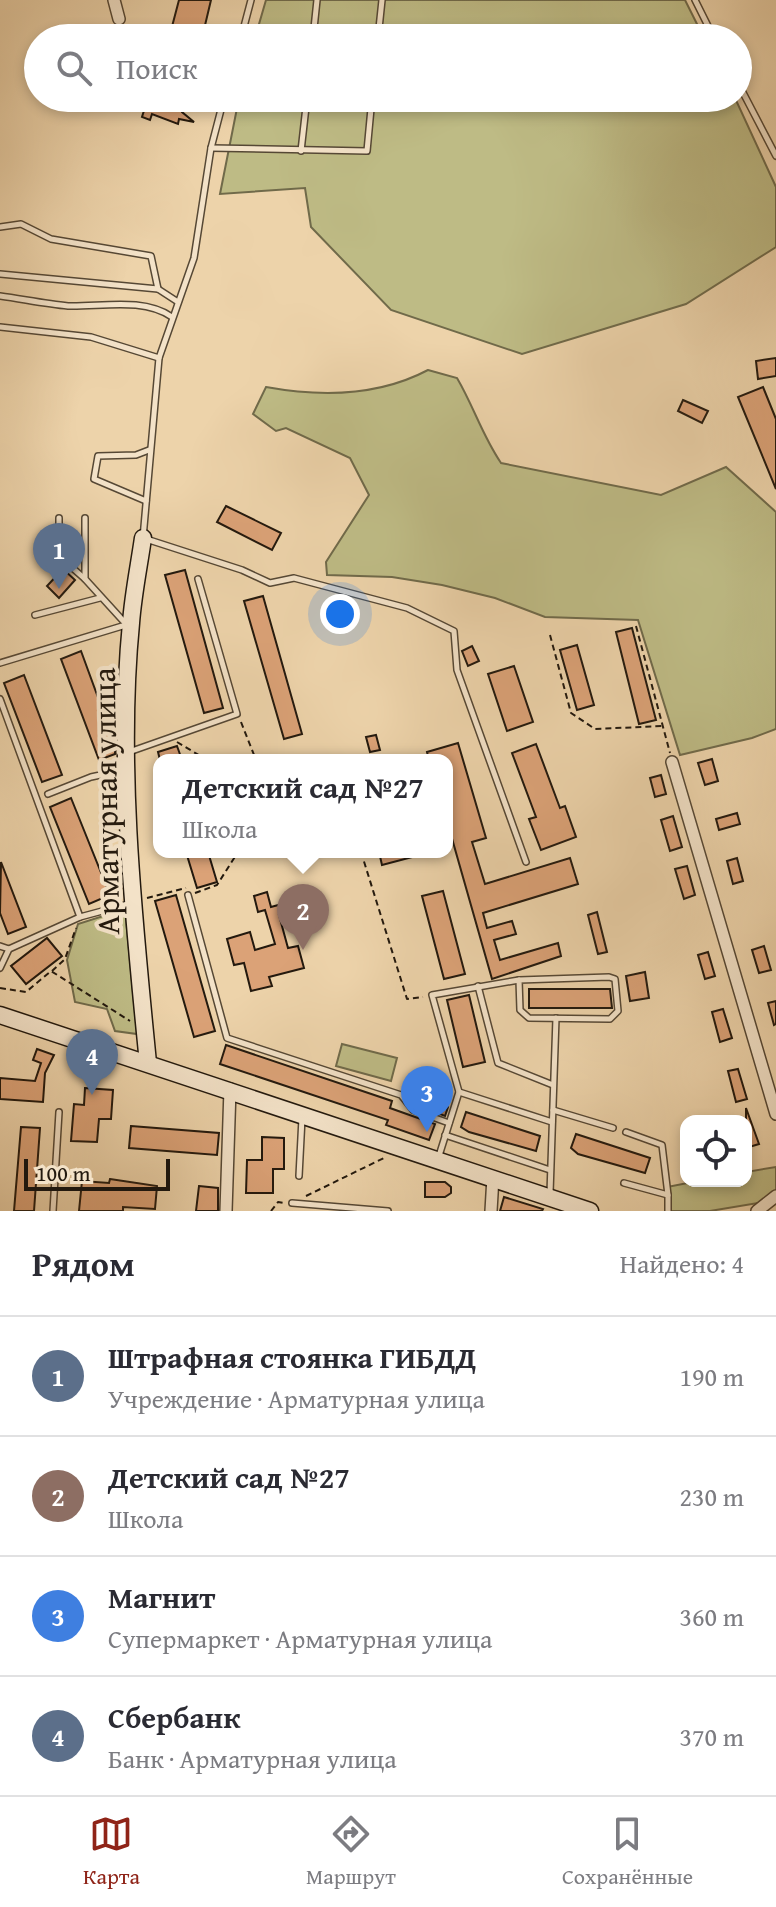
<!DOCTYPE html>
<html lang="ru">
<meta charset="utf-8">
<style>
:root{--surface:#fff;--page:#f7f7f7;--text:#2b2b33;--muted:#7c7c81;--line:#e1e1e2;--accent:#8f2418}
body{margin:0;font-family:"Gentium Book Plus",serif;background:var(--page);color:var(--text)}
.controls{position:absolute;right:24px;bottom:24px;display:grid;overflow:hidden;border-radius:16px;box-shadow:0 4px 12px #0003}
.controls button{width:72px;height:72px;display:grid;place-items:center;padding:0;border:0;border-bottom:2px solid var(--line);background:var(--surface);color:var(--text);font:40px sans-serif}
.scale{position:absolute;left:24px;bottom:20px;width:146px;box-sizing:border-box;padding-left:8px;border:4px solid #23190e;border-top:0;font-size:22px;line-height:28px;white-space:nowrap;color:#23190e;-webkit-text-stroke:6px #f3e2c8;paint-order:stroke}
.you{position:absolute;left:340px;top:614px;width:28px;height:28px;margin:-20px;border:6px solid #fff;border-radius:50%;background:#1a73e8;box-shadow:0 0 0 12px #1a73e833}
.badge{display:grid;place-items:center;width:52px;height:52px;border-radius:50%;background:var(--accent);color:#fff;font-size:26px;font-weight:700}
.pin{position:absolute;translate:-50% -66px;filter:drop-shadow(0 2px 4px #0008)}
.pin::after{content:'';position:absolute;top:42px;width:28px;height:24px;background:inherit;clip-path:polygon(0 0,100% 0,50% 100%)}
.popup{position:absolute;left:153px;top:754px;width:300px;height:104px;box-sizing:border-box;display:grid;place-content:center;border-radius:16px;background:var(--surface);filter:drop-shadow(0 2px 6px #0005);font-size:26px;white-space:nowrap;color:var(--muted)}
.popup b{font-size:30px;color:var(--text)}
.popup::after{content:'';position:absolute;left:50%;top:100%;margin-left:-16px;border:16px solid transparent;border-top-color:var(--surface)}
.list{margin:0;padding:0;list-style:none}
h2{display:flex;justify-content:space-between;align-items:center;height:104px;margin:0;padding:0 32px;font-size:34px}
h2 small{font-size:26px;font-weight:400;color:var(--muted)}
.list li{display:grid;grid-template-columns:52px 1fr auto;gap:24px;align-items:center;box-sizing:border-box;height:120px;padding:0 32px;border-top:2px solid var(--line)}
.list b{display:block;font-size:30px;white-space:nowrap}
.list p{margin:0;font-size:26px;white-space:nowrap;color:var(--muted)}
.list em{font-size:26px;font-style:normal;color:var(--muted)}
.icon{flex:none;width:44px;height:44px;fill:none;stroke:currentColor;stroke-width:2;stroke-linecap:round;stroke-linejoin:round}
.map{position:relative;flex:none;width:776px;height:1211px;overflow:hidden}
.search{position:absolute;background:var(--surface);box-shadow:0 4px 12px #0003;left:24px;right:24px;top:24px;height:88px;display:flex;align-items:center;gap:20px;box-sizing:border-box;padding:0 28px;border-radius:44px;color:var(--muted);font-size:30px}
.sheet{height:584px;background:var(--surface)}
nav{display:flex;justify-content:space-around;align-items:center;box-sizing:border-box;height:112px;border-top:2px solid var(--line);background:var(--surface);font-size:22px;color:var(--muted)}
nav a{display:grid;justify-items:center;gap:4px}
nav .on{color:var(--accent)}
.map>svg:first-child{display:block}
.green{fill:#bebb85;stroke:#706a4a;stroke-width:2}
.building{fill:#dba277;stroke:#23190e;stroke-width:2}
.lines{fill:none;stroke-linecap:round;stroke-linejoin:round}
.lane-casing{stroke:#564835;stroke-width:8}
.street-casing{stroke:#564835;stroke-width:14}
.secondary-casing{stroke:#23190e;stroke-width:19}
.path{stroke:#23190e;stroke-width:2;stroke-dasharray:6 4;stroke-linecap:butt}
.lane{stroke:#f3e2c8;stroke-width:5}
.street{stroke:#f3e2c8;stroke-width:11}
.secondary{stroke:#f3e2c8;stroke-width:16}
.labels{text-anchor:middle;stroke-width:8;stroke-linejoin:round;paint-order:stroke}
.street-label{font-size:32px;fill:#23190e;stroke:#f3e2c8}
</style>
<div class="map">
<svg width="776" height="1211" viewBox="0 0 776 1211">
<rect width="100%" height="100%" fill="#edd3aa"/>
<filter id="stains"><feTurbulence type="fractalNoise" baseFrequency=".0025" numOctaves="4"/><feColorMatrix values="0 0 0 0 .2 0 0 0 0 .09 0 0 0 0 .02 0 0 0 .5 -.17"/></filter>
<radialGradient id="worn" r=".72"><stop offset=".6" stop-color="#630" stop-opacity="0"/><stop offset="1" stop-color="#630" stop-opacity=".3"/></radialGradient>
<g class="green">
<path d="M266,0H685L704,38H255Z"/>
<path d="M239,98H735L776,187V247L686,304L522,354L391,310L311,227L305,188L220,194Z"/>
<path d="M428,370L457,378C474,407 482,435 501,463L661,495L726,467L776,512V729L752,738L680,755L638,620L545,617L495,598L442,585L392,577L327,575L326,562L369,495L350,458L286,428L276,431L253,414L266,387C321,397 379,396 428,370Z"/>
<path d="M125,909L137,1034L115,1031L107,1009L75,1002L67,960L78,924Z"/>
<path d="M342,1044L397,1058L391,1081L336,1066Z"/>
<path d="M776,1167V1200L710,1211H671L667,1187L698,1181H746V1172Z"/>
</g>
<g class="building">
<path d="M179,0H211L202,38H169Z"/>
<path d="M148,98H185L182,112L194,122L179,119L178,124L152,114L150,120L142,117Z"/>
<path d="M776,358V376L758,379L756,361Z"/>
<path d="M763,387L776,419V489L738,397Z"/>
<path d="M683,400L708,411L702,423L678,411Z"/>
<path d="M226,506L281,533L272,550L217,522Z"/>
<path d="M63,569L75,580L59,598L47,586Z"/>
<path d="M185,570L223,708L204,713L165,575Z"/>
<path d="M263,596L302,734L284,739L244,601Z"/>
<path d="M632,628L656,720L639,724L616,632Z"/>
<path d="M577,645L594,705L577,710L560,650Z"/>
<path d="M472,646L479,661L468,666L462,651Z"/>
<path d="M81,651L115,744V754L99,760L61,659Z"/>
<path d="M514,666L533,722L507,731L488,674Z"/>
<path d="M24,675L62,775L42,782L4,683Z"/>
<path d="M376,735L380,750L370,752L366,737Z"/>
<path d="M458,743L486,838L472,842L485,884L570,858L578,884L483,913L487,928L512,921L516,934L494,940L500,960L558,943L561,956L492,979L447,821V760H429L427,752Z"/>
<path d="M536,744L560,808L565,806L576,837L541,850L529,819L536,817L512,753Z"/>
<path d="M177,746L182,760H160L158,752Z"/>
<path d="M712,759L718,781L705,785L698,763Z"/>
<path d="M661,775L666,794L655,797L650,778Z"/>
<path d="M71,798L110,895L89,904L50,807Z"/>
<path d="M737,813L740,824L719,830L716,819Z"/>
<path d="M673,816L682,847L670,851L661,820Z"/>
<path d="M186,852H208L217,882L197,888Z"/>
<path d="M379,852H420V855L382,865Z"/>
<path d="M737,858L743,881L733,884L727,861Z"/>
<path d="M1,862L26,927L8,934L0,913Z"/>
<path d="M687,866L695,895L684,899L675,869Z"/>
<path d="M443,891L465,974L444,979L422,896Z"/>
<path d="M267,892L271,907L293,901L296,910L279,915L288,948L298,946L304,968L269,977L272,986L251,991L244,963L234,965L227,939L250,932L255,950L275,944L265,910L258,912L254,896Z"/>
<path d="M176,895L215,1031L194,1037L155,901Z"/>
<path d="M597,912L607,952L598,954L588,915Z"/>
<path d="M47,938L62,956L26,984L11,966Z"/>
<path d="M764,946L771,970L759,973L752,950Z"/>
<path d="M708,952L715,976L705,979L698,955Z"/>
<path d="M645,972L649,998L630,1001L626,976Z"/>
<path d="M529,989H610L612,1008H529Z"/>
<path d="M469,995L485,1062L463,1067L447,1000Z"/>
<path d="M776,1001V1024L774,1025L768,1003Z"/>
<path d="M723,1009L732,1038L720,1042L712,1012Z"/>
<path d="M226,1045L392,1101L390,1108L435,1124L429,1140L386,1125L388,1120L220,1064Z"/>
<path d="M37,1049L54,1055L45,1073L43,1102L0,1099V1078L35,1081L41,1063L33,1060Z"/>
<path d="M738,1069L747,1099L736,1102L728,1071Z"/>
<path d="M85,1088L113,1090L111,1119H99L97,1142L71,1141L74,1104L84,1105Z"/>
<path d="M428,1099L448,1107L445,1116L425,1108Z"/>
<path d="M746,1108L759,1144L746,1148Z"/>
<path d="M466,1112L540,1136L536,1151L469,1132L461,1127Z"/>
<path d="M131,1126L219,1133L217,1155L129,1148Z"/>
<path d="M21,1127L40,1128L34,1211H14Z"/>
<path d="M576,1134L650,1158L645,1173L578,1154L571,1148Z"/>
<path d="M262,1137L284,1138V1169H273V1193H246L247,1160H262Z"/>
<path d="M110,1179L157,1186L155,1209L123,1207V1211H79L82,1181L109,1183Z"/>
<path d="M425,1182H445L451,1187V1193L445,1197H425Z"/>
<path d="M199,1186L218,1188V1211H196Z"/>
<path d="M504,1197L543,1209L542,1211H500Z"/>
</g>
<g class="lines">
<defs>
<g id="lane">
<path d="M695,0L714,38"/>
<path d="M241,38L251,0"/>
<path d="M313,38L317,0"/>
<path d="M378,38L382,0"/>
<path d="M738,83L776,156"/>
<path d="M224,98L211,148L194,258L159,358L143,538L242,570L270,583L294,578L407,608L454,631L457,670L526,862"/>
<path d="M211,148L367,151L372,98"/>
<path d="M301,151L307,98"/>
<path d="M0,227L21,224L51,239L151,256L158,289L178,302"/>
<path d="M0,274L158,289"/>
<path d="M0,296C22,299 46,304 68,306C101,307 143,297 172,317"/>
<path d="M0,327L91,337L159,358"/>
<path d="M146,501L94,479L98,456L136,455L149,450"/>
<path d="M59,518V556L85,579"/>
<path d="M85,518V579L126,624"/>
<path d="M35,615L100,598"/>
<path d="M0,663L129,624"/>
<path d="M0,699L80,917L132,903"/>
<path d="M129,752L237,714L198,579"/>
<path d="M48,794L91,777L124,770"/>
<path d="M188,895L227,1038L401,1095L413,1110L449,1123"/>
<path d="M0,946L9,949"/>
<path d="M0,968L9,949L80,917"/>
<path d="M609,977L615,979L618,1011L610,1019L529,1018L520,1010L519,980Z"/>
<path d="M478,986L498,1063L553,1085"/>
<path d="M459,1092L552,1122"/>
<path d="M553,1110L613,1128"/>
<path d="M626,1132L662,1145L668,1195"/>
<path d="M445,1135L550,1170"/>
<path d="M438,1159L459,1092L432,995L519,980"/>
<path d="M299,1176L302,1118"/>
<path d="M624,1183L668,1195V1211"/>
<path d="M550,1193L556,1018"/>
<path d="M292,1203L388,1211"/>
<path d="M53,1211L59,1112"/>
</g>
<g id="street">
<path d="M114,0L119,19"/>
<path d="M672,762L776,1114"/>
<path d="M226,1211L230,1089"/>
<path d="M491,1211L493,1177"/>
<path d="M757,1211L776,1196"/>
</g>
<g id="secondary">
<path d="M143,538C139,566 133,595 131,623C117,765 134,921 148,1063"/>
<path d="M0,1015L590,1211"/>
</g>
</defs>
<use href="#lane" class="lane-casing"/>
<use href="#street" class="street-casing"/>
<use href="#secondary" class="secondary-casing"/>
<g class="path">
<path d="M636,626L670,753"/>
<path d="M550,635L571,713L595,729L663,726"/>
<path d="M241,722L256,760"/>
<path d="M177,742L207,760"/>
<path d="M288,852L290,859L315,852"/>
<path d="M361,852L407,999L423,997"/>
<path d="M195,893L217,885L238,852"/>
<path d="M147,898L186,888"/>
<path d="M52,971L65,959L76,928"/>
<path d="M0,988L26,992L51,971L130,1021"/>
<path d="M306,1196L386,1157"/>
<path d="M271,1211L278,1202L285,1203"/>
</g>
<use href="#lane" class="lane"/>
<use href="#street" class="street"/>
<use href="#secondary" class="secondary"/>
</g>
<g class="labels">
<g class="street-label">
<text transform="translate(106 801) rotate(-91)" y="11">Арматурная улица</text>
</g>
</g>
<rect width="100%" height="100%" filter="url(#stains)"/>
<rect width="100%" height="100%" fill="url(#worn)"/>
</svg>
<div class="controls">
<button><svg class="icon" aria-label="locate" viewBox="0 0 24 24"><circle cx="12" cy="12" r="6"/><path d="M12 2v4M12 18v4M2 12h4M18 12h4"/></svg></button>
</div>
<div class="scale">100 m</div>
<div class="you"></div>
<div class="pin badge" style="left:59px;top:589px;background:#5c6f8a">1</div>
<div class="pin badge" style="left:303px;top:950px;background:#8d6e63">2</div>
<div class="popup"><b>Детский сад №27</b>Школа</div>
<div class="pin badge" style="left:427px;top:1132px;background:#3f7fe0">3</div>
<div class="pin badge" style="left:92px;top:1095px;background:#5c6f8a">4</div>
<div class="search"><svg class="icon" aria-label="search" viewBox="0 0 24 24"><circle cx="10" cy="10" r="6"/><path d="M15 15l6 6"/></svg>Поиск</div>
</div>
<section class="sheet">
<h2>Рядом<small>Найдено: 4</small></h2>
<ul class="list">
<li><span class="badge" style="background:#5c6f8a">1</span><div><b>Штрафная стоянка ГИБДД</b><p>Учреждение · Арматурная улица</p></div><em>190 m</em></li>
<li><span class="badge" style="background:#8d6e63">2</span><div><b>Детский сад №27</b><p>Школа</p></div><em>230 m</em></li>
<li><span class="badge" style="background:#3f7fe0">3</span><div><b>Магнит</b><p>Супермаркет · Арматурная улица</p></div><em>360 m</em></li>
<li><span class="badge" style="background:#5c6f8a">4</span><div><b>Сбербанк</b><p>Банк · Арматурная улица</p></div><em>370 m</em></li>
</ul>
</section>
<nav>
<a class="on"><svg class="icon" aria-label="map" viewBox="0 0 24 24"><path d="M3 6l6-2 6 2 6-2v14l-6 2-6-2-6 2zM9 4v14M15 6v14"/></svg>Карта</a>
<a><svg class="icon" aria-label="directions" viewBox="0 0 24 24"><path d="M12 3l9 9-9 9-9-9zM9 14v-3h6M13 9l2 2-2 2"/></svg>Маршрут</a>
<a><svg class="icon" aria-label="saved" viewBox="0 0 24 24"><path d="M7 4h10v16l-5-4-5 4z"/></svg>Сохранённые</a>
</nav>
